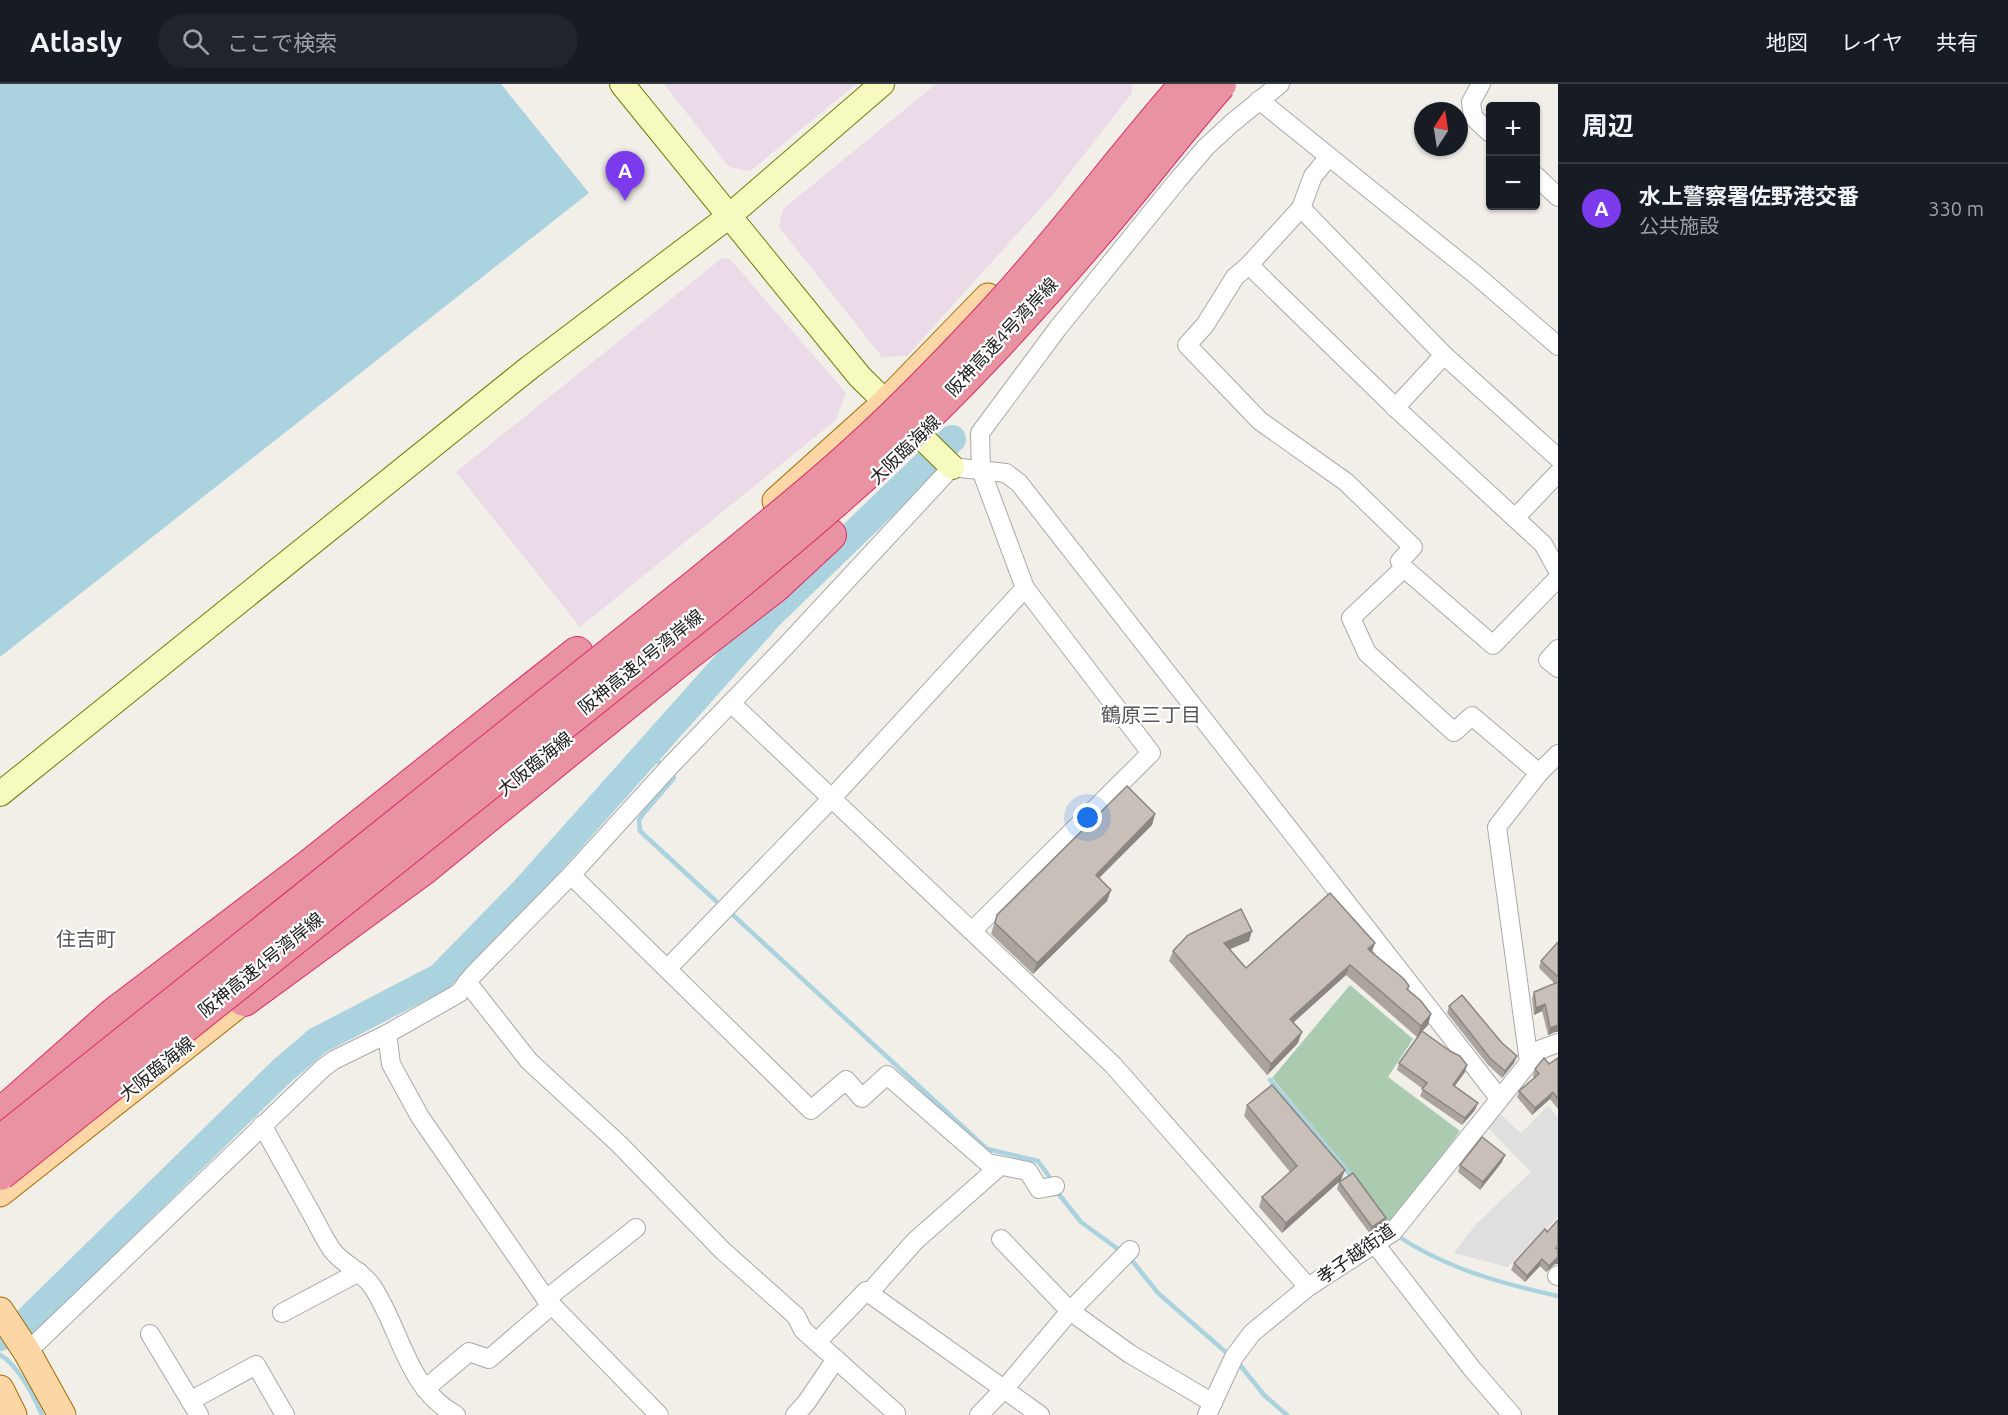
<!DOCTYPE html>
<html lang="ja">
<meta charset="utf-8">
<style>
:root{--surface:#171b24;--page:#20242c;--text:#f1f3f6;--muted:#9ea1a6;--line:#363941;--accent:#7c3aed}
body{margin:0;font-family:Ubuntu,"Noto Sans JP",sans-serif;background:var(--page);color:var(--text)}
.controls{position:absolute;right:18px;top:18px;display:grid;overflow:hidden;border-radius:6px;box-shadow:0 2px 4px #0004}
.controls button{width:54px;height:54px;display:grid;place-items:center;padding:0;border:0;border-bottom:2px solid var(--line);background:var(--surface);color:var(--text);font:30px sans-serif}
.compass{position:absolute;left:1414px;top:18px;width:54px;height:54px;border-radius:50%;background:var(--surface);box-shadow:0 2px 4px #0004;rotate:12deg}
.you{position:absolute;left:1088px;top:734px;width:21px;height:21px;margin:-15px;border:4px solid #fff;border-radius:50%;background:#1a73e8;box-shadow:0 0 0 9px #1a73e833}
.badge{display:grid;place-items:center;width:39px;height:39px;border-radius:50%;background:var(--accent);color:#fff;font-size:20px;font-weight:700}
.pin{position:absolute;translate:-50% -50px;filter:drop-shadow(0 2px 3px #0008)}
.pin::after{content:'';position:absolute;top:32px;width:21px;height:18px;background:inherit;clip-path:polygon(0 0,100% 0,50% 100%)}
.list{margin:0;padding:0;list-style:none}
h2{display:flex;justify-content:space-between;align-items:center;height:78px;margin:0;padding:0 24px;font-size:26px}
h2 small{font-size:20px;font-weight:400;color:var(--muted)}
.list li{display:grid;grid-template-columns:39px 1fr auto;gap:18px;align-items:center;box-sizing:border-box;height:90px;padding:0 24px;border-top:2px solid var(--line)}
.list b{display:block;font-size:22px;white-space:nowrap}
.list p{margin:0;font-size:20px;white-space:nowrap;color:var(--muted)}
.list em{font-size:20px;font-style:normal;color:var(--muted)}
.icon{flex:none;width:33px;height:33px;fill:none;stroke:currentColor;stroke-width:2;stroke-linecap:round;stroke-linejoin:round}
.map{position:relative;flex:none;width:1558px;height:1331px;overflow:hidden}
header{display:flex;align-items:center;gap:36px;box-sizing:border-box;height:84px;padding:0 30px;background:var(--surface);border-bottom:2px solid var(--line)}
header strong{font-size:28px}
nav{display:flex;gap:33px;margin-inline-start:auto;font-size:21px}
.search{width:420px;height:54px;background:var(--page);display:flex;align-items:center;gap:15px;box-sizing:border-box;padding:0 21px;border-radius:33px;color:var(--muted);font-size:22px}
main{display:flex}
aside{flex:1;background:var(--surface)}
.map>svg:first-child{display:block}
.residential{fill:#e0dfdf}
.industrial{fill:#ebdbe8}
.cemetery{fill:#aacbaf}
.water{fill:#aad3df}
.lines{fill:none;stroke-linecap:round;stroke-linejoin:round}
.stream{stroke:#aad3df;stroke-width:4.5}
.river{stroke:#aad3df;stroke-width:28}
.street-casing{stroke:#a9a9a9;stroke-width:20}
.secondary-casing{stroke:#707d05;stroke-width:26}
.primary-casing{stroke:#a06b00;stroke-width:29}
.highway-casing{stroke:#dc2a67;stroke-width:34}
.street{stroke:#fff;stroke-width:18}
.secondary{stroke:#f7fabf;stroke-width:24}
.primary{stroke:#fcd6a4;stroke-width:27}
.highway{stroke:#e892a2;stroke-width:32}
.highway-bridge-casing{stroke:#dc2a67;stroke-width:34;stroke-linecap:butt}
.highway-bridge{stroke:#e892a2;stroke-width:32}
.wall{fill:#aba49e}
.shaded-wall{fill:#8b8681}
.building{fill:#c7bfb8;stroke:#8b8681;stroke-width:1.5}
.labels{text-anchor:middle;stroke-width:4.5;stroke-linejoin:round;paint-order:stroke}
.street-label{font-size:18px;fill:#222;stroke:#fff}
.neighbourhood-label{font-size:20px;fill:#555;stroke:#fff}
</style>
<header>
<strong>Atlasly</strong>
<div class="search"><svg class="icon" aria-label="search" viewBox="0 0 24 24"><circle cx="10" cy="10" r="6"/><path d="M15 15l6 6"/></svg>ここで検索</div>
<nav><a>地図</a><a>レイヤ</a><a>共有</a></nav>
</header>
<main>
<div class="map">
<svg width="1558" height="1331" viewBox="0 0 1558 1331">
<rect width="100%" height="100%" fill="#f2efe9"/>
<path class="residential" d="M1548,1022L1558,1033V1133L1507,1183L1454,1169L1476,1140L1531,1088L1488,1044L1501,1031L1521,1049Z"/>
<g class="industrial">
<path d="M664,0H856L750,87L729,83Z"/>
<path d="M936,0H1132V9L1054,109L907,272L882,273L779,143L783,125Z"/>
<path d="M722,174L730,175L846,309L836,336L580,543L456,388Z"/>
</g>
<path class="cemetery" d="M1350,901L1413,955L1388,993L1460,1047L1390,1142L1343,1079L1272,994Z"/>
<path class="water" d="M0,0H501L589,109L0,573Z"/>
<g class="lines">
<g class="stream">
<path d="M648,669L662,681"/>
<path d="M674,694L643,730L639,736L640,747L716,817"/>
<path d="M733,831L987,1065L1038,1077L1051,1095"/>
<path d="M1270,996L1352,1093"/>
<path d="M1057,1108L1081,1138L1122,1168"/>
<path d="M1398,1152C1445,1184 1503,1200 1558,1212"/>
<path d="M1130,1174L1158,1209L1229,1271"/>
<path d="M0,1271C18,1281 34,1313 42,1331"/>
<path d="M1240,1281L1264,1311L1287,1331"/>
</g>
<path class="river" d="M0,1253L25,1239L282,987L317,957L440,893L524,807L769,532L952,355"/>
<defs>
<g id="street">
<path d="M1481,0L1471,18L1473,33L1490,49"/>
<path d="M1259,16L1477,192L1558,262"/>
<path d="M1329,73L1313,92L1301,124L1249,181L1235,193L1205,241L1187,261L1260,337L1346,398L1413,463L1400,477L1404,484L1351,534L1367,569L1454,648L1472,632L1539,689"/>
<path d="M1536,92L1558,113"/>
<path d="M1301,124L1444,271L1558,374"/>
<path d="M1249,181L1400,328L1543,460L1558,487"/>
<path d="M1395,324L1444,271"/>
<path d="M1515,434L1558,389"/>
<path d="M1404,484L1493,561L1558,494"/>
<path d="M1558,565L1548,576L1558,584"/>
<path d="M731,619L1113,981L1308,1203"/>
<path d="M571,791L811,1026L846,996L862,1014L887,991L988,1079L1028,1087L1039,1105L1055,1102"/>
<path d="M972,847L1151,669L1025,504L981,386L980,349L1058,244L1177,97L1206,63L1232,39L1280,0"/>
<path d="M668,884L832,714L1025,504"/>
<path d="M467,898L529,977L619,1060L722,1166L796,1232L803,1246L896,1329L894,1331"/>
<path d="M387,950L391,980L420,1033L546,1215L659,1331"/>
<path d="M1529,978L1497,743L1539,689L1558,670"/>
<path d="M262,1041C278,1069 293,1097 309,1125C317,1139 323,1153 332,1166C342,1180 361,1186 372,1202C401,1245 406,1304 456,1331"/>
<path d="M1001,1155L1070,1227L1130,1270L1213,1319"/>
<path d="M1375,1160L1473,1286L1512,1331"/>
<path d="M1557,1192L1558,1191"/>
<path d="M869,1209L915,1157L1000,1082"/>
<path d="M546,1215L636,1144"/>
<path d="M282,1229L359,1188"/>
<path d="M150,1250L199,1331"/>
<path d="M817,1258L866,1207L1040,1331"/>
<path d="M27,1268L323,984L334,976L387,950L459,909L473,891L571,791L672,680L783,565L952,383L1006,389L1019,399L1499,1014"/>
<path d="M425,1305L469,1268L489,1275L552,1221"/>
<path d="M190,1317L256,1281L285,1331"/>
<path d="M795,1331L806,1319L836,1275"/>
<path d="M979,1331L1005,1304L1070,1227L1130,1166"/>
<path d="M1207,1331L1234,1273L1252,1249L1308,1203L1393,1148L1539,966L1558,959"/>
</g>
<g id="secondary">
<path d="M622,0L860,293L952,383"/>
<path d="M0,710L529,284L728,133L882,0"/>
</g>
<g id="primary">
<path d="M776,417L885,319L988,213"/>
<path d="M0,1109L260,903"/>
<path d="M0,1227L27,1268L62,1331"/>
<path d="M0,1305L13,1331"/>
</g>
<g id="highway">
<path d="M244,916L423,785L681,575L774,503L830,451"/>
<path d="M0,1031L114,930L309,782L577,569"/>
</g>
</defs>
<use href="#street" class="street-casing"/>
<use href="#secondary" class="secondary-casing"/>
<use href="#primary" class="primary-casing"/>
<use href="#highway" class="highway-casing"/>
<use href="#street" class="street"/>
<use href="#secondary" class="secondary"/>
<use href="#primary" class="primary"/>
<use href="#highway" class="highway"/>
<defs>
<g id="highway-bridge">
<path d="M0,1058L699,499C751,456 805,414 855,368C906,322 953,273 999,223C1065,151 1122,73 1186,0"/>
<path d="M0,1090L712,521C802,447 890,373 971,288C1019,238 1065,186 1110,133C1147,89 1182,43 1220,0"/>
</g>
</defs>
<use href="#highway-bridge" class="highway-bridge-casing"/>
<use href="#highway-bridge" class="highway-bridge"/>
</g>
<g class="wall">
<path d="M1155,730L1152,741L1099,794L1111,806L1107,817L1033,890L991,850L997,831Z"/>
<path d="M1249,857L1230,865L1246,884L1375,859L1372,868L1409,902L1408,906L1431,930L1428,941L1417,953L1346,891L1293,939L1298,959L1267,991L1169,877L1173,867Z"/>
<path d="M1558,858V948H1555L1548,951L1542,927L1534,931L1532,915L1534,908L1555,900L1539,884L1541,877Z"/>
<path d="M1449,922L1502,959L1514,979L1502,994L1488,981L1447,929Z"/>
<path d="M1558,974V1025L1550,1015L1532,1031L1517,1013L1519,1007L1534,994L1533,992L1535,985L1549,980Z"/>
<path d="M1399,979L1467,981L1465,988L1455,1002L1475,1026L1462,1041L1420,1012L1423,1005L1397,986Z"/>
<path d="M1247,1021L1341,1096L1282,1149L1259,1123L1262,1113L1290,1088L1244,1032Z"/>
<path d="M1502,1078L1480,1106L1458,1088L1460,1081Z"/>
<path d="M1339,1098L1386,1134L1384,1141L1370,1150L1337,1105Z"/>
<path d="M1547,1148L1558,1180H1555L1546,1188L1540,1182L1525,1198L1511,1186L1514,1179Z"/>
</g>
<g class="shaded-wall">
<path d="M1155,730L1152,741L1092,801L1096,791Z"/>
<path d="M1111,806L1107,817L1033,890L1037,879Z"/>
<path d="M1252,847L1249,857L1221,869L1224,859Z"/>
<path d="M1375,859L1371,869L1368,865Z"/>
<path d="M1350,881L1346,891L1286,945L1290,935Z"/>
<path d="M1545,920L1542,927L1534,931L1536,924Z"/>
<path d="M1431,930L1428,941L1417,953L1421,942Z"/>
<path d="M1558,941V948H1555L1548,951L1550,944Z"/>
<path d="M1302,948L1298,959L1267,991L1271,980Z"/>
<path d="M1517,972L1514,979L1502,994L1505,987Z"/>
<path d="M1467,981L1465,988L1450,1008L1453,1001Z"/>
<path d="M1553,1008L1550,1015L1532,1031L1535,1024Z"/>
<path d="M1478,1019L1475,1026L1462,1041L1465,1034Z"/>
<path d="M1505,1071L1502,1078L1480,1106L1483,1098Z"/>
<path d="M1345,1086L1341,1096L1282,1149L1286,1139Z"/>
<path d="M1386,1134L1384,1141L1370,1150L1372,1143Z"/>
<path d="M1557,1173H1558V1180H1555L1546,1188L1549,1182Z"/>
<path d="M1542,1175L1540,1182L1525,1198L1527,1192Z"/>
</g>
<g class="building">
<path d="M1127,702L1155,730L1096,791L1111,806L1037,879L995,839L997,831Z"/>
<path d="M1330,809L1375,859L1368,865L1404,895L1409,902L1407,905L1421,917L1431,930L1421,942L1350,881L1290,935L1302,948L1271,980L1173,867L1188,851L1241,825L1252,847L1224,859L1246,884Z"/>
<path d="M1558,858V893L1541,877Z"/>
<path d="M1558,898V941L1550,944L1545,920L1536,924L1534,908Z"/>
<path d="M1462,911L1502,959L1517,972L1505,987L1490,974L1449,922Z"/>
<path d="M1422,947L1450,967L1460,972L1467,981L1453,1001L1478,1019L1465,1034L1422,1005L1427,999L1399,979Z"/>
<path d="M1544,974L1549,980L1558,974V1015L1553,1008L1535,1024L1519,1007L1539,990L1535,985Z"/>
<path d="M1272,1001L1345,1086L1286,1139L1262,1113L1297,1082L1247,1021Z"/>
<path d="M1482,1053L1505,1071L1483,1098L1460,1081Z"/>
<path d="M1353,1089L1386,1134L1372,1143L1339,1098Z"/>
<path d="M1558,1136V1162L1556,1164L1558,1165V1173L1549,1182L1542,1175L1527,1192L1514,1179L1545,1145L1547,1148Z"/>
</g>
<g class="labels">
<g class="street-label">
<text transform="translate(1002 253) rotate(-47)" y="6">阪神高速4号湾岸線</text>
<text transform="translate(905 366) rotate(-44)" y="6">大阪臨海線</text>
<text transform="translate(641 578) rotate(-39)" y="6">阪神高速4号湾岸線</text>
<text transform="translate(535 680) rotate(-39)" y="6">大阪臨海線</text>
<text transform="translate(261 881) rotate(-39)" y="6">阪神高速4号湾岸線</text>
<text transform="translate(157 985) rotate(-39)" y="6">大阪臨海線</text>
<text transform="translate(1356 1170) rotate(-35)" y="6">孝子越街道</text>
</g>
<g class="neighbourhood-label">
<text x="1151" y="638">鶴原三丁目</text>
<text x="86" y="862">住吉町</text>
</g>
</g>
</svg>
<div class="controls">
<button>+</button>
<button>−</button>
</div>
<svg class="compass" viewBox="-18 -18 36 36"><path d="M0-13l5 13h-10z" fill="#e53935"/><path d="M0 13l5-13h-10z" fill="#9ea1a6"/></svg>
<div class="you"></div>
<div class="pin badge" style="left:625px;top:117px">A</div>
</div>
<aside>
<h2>周辺<small></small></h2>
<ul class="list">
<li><span class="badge">A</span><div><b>水上警察署佐野港交番</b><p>公共施設</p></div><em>330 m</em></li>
</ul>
</aside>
</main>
